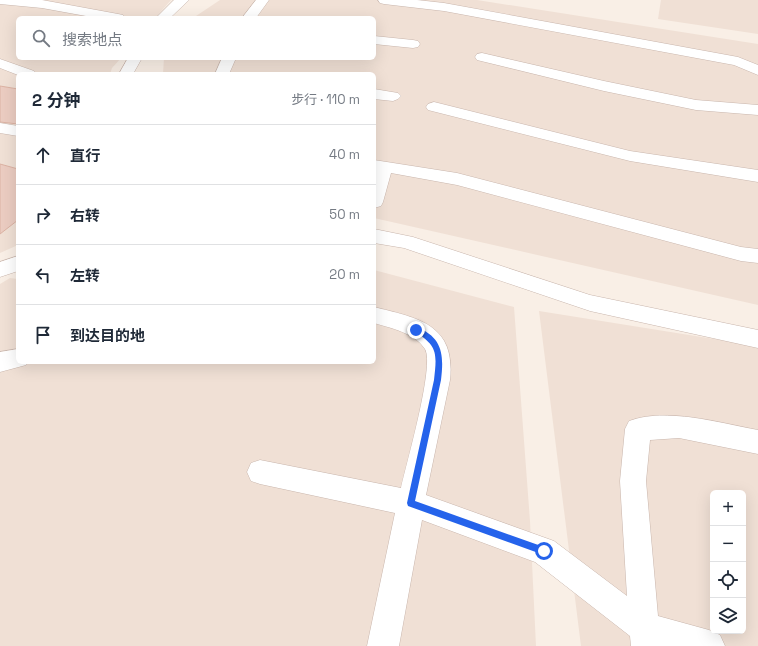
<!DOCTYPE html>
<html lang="zh">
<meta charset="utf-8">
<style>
:root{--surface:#fff;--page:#f2f2f3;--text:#1f2937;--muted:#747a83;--line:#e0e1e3}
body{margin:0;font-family:"Space Grotesk","Noto Sans SC",sans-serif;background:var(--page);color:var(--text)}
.controls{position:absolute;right:12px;bottom:12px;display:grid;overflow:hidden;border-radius:6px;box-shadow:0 4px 16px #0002}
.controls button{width:36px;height:36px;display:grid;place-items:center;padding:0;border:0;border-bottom:1px solid var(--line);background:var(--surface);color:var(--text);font:20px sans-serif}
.stop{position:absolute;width:12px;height:12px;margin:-9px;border:3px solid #2563eb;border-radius:50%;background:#fff}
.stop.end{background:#2563eb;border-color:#fff;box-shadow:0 1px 4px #0008}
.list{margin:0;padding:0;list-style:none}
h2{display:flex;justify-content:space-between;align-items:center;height:52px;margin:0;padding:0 16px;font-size:17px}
h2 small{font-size:13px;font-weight:400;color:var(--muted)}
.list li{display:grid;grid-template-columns:26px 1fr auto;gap:12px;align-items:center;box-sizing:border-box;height:60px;padding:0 16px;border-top:1px solid var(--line)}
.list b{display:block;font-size:15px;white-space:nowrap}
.list em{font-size:13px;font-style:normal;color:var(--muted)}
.icon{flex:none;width:22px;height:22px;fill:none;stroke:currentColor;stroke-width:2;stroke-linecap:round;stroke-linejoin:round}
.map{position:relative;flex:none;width:758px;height:646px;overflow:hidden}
.search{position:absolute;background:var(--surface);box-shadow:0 4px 16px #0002;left:16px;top:16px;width:360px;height:44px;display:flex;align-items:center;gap:10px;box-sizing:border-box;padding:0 14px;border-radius:6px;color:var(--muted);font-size:15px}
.panel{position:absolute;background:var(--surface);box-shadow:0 4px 16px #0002;left:16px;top:72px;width:360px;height:292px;border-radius:6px}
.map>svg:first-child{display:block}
.residential{fill:#f0e0d5;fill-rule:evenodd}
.building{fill:#ebccc1;stroke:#dcb2a3}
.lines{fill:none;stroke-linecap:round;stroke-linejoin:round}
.minor-casing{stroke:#c9b6ad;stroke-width:1}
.minor{fill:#fff;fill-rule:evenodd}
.route{fill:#2563eb}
</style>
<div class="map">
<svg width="758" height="646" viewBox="0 0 758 646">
<rect width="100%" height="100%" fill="#f9efe6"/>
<g class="residential">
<path d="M0,0H171L155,18H18V58H121L112,68L110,74H18V245L0,253Z"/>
<path d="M220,0H477L758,44V305L374,218V74H163L164,58H374V18H193Z"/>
<path d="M661,0H758V34L658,19Z"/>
<path d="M374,270L514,307L530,521L536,646H0V284L10,278L18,279V362H374Z"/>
<path d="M539,311L758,346V646H581ZM713,493H743V631H713Z"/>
</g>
<g class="building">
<path d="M0,86L18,89V124L0,122Z"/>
<path d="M0,164L18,169V220L0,234Z"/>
</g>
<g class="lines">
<defs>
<g id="minor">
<path d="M0,0H42L118,14L123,15L125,18H97L42,8L0,4Z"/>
<path d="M174,0H189L170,18H156Z"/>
<path d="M256,0H269L256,18H242Z"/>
<path d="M378,0H417L444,3L738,57L758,65V75L734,65L444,11L384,4L380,3Z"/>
<path d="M374,36L413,40L418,41L420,44L418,47L413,48L374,44Z"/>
<path d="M482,53L604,81L696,100L758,105V115L696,110L604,91L477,60L475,57L477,54Z"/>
<path d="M128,58H142L133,74H119Z"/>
<path d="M222,58H236L229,74H215Z"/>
<path d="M0,59L34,71L36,74L18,75L0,68Z"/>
<path d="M374,89L398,93L401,96L398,99L393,101L374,99Z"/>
<path d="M434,102L630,151L758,170V182L630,161L428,110L426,107L428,104Z"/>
<path d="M0,123L18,126V136L0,133Z"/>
<path d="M374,160L457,173L741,247L758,249V263L741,261L457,185L391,173L383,202L381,206L374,208Z"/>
<path d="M374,229L413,237L590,295L758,330V348L590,311L404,248L374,243Z"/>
<path d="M18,256V271L0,277V262Z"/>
<path d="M374,307C418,318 456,324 450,380L426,495L554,541L627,596L620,481L625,429L629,421C666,407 720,423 758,430V454L679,438L650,440L646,481L658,616L709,630L720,635L725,646H631L630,636L535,562L422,520L399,646H367L395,513L260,484L251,481L247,472L251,463L260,460L401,488C406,465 435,365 425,349C415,333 391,328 374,323Z"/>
<path d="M18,349V362H28L26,365L0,372V352Z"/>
</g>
</defs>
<use href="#minor" class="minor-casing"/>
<use href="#minor" class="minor"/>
</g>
<path class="route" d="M416,327C443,337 444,355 441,380L415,501L544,547L547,548L548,551L547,554L544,555L408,506L407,503L434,380C437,353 438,346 414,331V328Z"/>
</svg>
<div class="controls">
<button>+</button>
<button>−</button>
<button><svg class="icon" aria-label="locate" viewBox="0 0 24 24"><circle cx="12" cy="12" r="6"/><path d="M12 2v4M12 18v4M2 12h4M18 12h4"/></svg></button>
<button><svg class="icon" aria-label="layers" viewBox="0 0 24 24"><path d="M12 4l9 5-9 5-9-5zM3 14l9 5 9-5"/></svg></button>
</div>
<div class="stop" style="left:544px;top:551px"></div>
<div class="stop end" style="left:416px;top:330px"></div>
<div class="search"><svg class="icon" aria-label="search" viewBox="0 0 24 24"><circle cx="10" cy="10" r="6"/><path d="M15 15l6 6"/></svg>搜索地点</div>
<section class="panel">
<h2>2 分钟<small>步行 · 110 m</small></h2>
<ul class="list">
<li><svg class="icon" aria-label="ahead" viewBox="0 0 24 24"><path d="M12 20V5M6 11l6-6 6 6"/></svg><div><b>直行</b></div><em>40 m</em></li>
<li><svg class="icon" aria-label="right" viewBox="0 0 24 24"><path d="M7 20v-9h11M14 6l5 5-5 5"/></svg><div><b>右转</b></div><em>50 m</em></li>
<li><svg class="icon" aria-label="left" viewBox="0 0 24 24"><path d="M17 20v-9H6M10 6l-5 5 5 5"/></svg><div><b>左转</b></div><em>20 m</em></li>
<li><svg class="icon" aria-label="arrive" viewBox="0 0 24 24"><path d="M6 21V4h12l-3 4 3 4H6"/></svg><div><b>到达目的地</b></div></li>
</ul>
</section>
</div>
